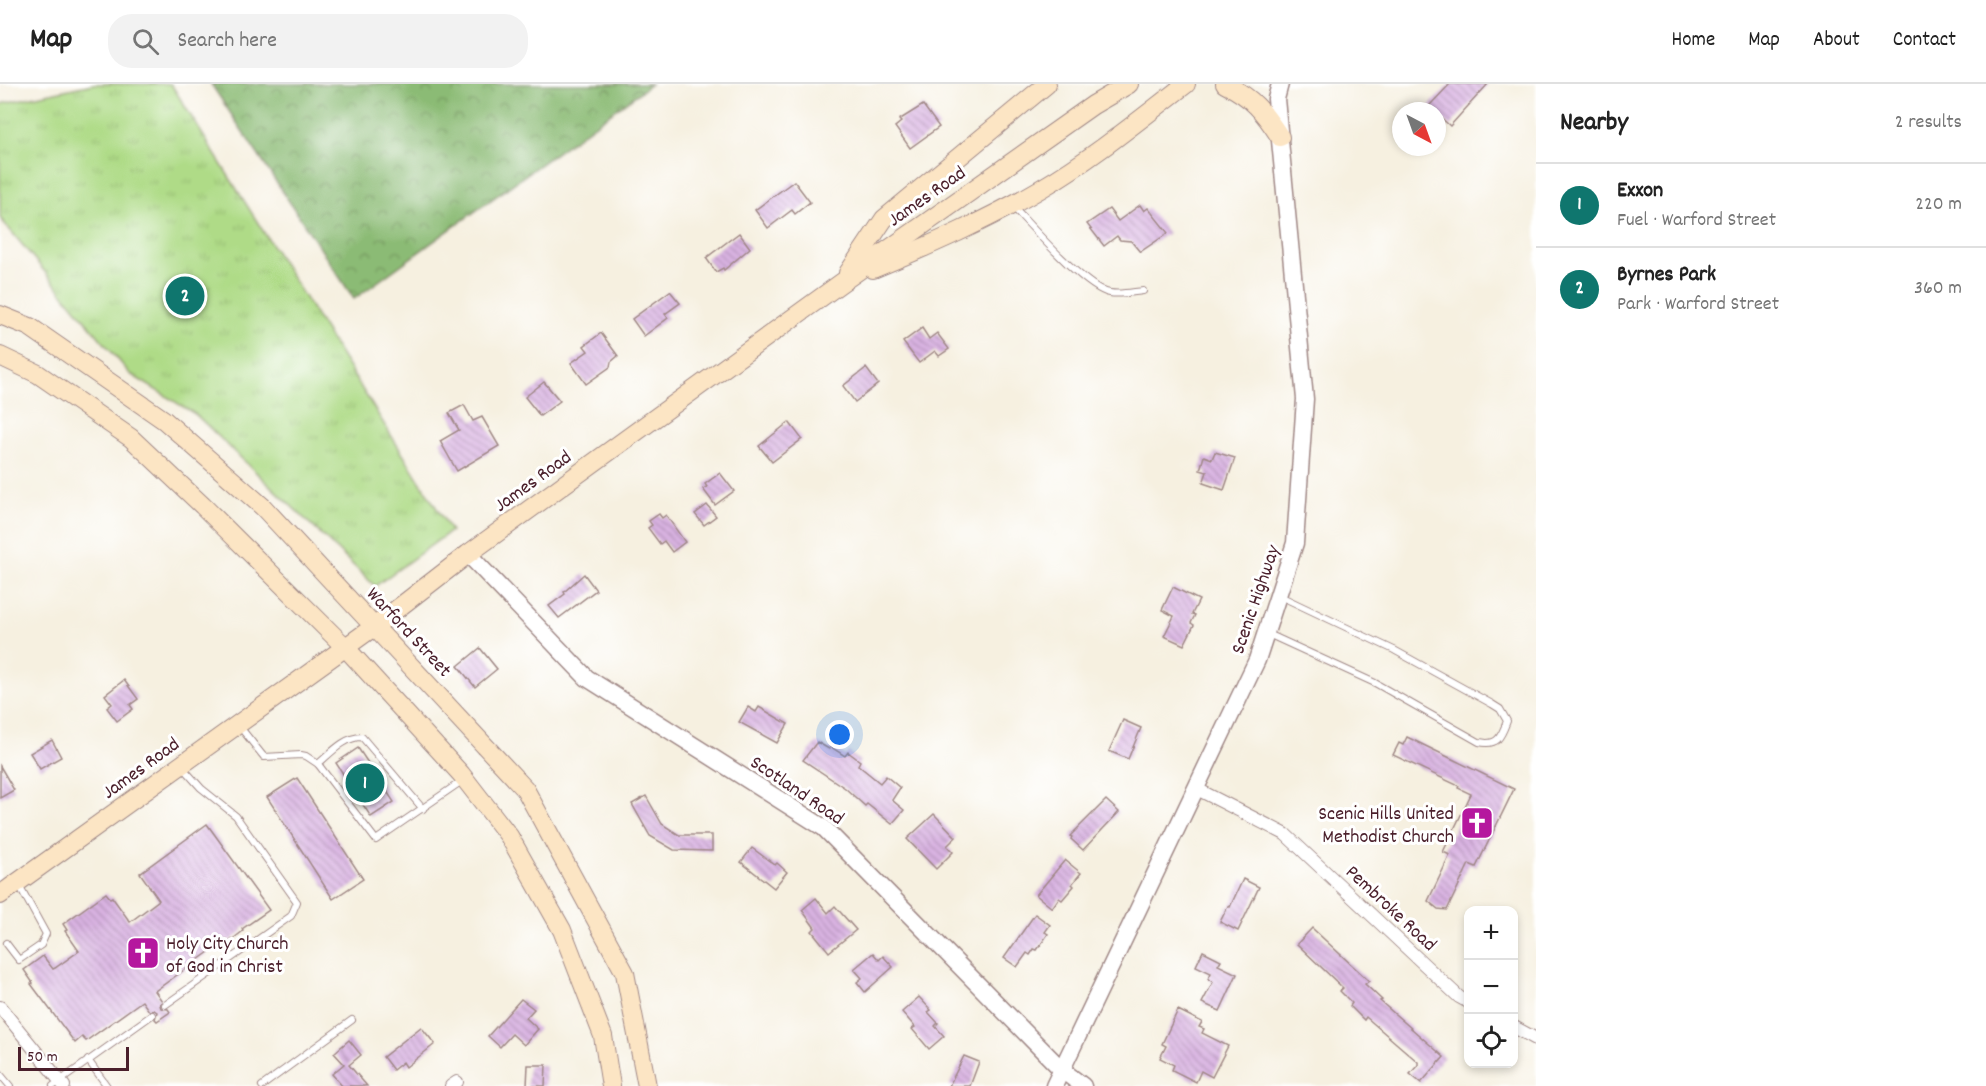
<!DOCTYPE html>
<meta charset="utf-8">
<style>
:root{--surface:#fff;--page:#f2f2f2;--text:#222;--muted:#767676;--line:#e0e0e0;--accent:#0f766e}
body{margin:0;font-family:Dekko,sans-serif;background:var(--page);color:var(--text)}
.controls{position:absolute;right:18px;bottom:18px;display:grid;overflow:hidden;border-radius:12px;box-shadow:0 3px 9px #0003}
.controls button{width:54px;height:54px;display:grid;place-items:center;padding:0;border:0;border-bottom:2px solid var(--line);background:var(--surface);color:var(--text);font:30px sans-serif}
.compass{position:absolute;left:1392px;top:18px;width:54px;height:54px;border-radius:50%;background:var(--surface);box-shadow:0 3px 9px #0003;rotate:139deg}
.scale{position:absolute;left:18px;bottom:15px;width:111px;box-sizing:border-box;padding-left:6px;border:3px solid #4a1f2b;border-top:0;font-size:16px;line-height:21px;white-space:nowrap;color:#4a1f2b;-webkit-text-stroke:4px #fff;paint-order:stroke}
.you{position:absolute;left:840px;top:651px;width:21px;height:21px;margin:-15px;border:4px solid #fff;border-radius:50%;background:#1a73e8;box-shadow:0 0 0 9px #1a73e833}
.badge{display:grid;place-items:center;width:39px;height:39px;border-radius:50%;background:var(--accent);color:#fff;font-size:20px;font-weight:700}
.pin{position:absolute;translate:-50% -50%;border:3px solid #fff;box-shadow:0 2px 6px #0006}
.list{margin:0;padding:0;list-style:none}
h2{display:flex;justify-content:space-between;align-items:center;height:78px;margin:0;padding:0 24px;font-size:26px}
h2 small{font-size:20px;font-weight:400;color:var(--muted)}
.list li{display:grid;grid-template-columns:39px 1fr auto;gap:18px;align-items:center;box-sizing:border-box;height:84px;padding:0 24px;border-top:2px solid var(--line)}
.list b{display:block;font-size:22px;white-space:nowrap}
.list p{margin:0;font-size:20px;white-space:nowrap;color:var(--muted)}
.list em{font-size:20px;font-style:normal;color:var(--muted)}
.icon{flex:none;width:33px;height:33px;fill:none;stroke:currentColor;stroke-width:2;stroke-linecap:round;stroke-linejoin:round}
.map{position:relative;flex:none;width:1536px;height:1002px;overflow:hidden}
header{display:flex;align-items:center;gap:36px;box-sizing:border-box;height:84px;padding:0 30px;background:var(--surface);border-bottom:2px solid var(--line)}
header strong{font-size:28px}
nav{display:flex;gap:33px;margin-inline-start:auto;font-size:21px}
.search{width:420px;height:54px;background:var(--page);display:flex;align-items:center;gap:15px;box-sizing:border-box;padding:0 21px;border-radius:24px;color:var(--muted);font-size:22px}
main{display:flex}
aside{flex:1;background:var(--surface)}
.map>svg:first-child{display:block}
.grass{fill:url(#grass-tufts);stroke:#7c7d59;stroke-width:1.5}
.forest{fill:url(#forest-crowns);stroke:#6a6d50;stroke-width:1.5}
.building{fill:url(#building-back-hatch)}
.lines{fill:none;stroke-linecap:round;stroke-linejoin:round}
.service-casing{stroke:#a08886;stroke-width:8}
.minor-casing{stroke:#a08886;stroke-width:14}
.tertiary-casing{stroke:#a08886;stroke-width:19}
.secondary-casing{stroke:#a08886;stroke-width:20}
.service{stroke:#fff;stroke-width:6}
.minor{stroke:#fff;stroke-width:12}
.tertiary{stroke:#fff;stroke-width:16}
.secondary{stroke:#fce5c4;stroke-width:18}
.labels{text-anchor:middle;stroke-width:6;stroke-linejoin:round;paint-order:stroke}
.street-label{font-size:20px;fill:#4a1f2b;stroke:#fff}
.poi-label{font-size:20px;fill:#4a1f2b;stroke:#fff;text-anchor:end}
</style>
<header>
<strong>Map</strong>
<div class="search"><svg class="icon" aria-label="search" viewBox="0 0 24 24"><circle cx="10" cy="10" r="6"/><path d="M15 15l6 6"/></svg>Search here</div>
<nav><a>Home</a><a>Map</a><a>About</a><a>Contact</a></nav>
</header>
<main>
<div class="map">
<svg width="1536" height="1002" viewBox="0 0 1536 1002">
<defs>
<pattern id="grass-tufts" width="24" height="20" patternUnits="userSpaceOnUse" patternTransform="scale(1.5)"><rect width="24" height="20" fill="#afdb87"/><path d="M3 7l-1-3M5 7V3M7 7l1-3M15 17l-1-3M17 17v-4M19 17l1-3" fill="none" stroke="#98bc75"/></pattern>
<pattern id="forest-crowns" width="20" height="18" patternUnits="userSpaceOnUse" patternTransform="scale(1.5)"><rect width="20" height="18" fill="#8bbb74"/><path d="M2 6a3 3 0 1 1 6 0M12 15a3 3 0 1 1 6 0" fill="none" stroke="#74975f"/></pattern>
<pattern id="building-back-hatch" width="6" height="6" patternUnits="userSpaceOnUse" patternTransform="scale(1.5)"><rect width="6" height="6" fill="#d9b3e2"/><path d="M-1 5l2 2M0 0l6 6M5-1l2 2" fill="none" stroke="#b291b7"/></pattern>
</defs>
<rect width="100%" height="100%" fill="#fff"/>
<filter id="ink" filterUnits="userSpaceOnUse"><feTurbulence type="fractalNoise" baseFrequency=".0167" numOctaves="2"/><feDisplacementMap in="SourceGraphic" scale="12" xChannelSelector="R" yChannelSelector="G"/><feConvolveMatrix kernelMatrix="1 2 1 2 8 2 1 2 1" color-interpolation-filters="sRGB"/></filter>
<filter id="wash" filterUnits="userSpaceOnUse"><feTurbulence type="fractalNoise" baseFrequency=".008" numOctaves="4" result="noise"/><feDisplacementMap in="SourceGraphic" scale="24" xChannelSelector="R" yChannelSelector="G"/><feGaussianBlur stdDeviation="1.35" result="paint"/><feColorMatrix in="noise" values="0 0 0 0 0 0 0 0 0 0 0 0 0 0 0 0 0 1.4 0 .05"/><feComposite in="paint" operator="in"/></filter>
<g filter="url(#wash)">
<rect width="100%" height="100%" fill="#f6f0e0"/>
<path class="grass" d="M93,0H171L451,447L375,502L195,330L130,290L0,134V22L4,19Z"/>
<path class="forest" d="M211,0H651L354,215Z"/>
<g id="blocks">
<g class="building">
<path d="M1450,0H1488L1450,42L1437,30V27L1429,22Z"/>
<path d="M923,21L939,43L910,64L895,43L901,38L899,36Z"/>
<path d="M794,97L810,118L795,130L792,126L768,144L755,126Z"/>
<path d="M1140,121L1144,127L1148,124L1168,149L1140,168L1131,157L1120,156L1117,152L1104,162L1087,140L1109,125L1118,137Z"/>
<path d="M739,149L750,164L724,186L723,184L716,188L706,174Z"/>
<path d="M670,207L680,219L665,230L668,234L644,252L632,235Z"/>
<path d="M922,244L929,255L937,249L949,265L939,272L935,267L919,279L903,258Z"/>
<path d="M601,249L618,272L611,278L610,283L586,300L571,279L588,267L584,262Z"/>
<path d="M866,284L878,300L855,318L843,302Z"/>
<path d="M544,298L560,317L540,332L525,313Z"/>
<path d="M464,321L473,337L482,333L499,362L457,387L440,357L459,346L449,329Z"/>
<path d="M789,338L802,355L772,378L759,362Z"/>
<path d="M1215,368L1235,374L1224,406L1203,399L1207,388L1200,386L1204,372L1212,375Z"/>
<path d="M720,389L734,407L715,421L703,405L707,403L705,400Z"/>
<path d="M707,421L716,432L704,441L695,430Z"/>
<path d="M659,430L662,434L666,431L685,458L672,468L664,457L660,460L648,444L652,441L649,437Z"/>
<path d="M584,490L596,506L559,534L549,522L565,510L564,508Z"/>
<path d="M1173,503L1199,516L1192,530L1195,531L1191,539L1194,541L1184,561L1164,552L1174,532L1162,526Z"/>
<path d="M480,564L497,585L475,603L458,582Z"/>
<path d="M124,596L138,615L130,621L133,625L117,637L107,624L112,620L105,611Z"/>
<path d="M748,623L756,628L759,623L788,640L777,659L739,638Z"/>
<path d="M1123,636L1141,644L1128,675L1109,667Z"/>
<path d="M1407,653L1514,705L1476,783L1469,780L1447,826L1438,825L1428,817L1450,771L1443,768L1471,710L1458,704L1459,702L1393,671L1399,659L1403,661Z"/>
<path d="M52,656L61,673L40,685L30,669Z"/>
<path d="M817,658L829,665L831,663L845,672L848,668L860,677L858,681L880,699L886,692L900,704L892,716L904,726L892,740L867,720L865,722L845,704L803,676Z"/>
<path d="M358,664L394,718L371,733L336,679Z"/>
<path d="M0,682L14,706L0,714Z"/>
<path d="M297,694L363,795L333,815L267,713Z"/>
<path d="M646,712L662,740L679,751H712V767L674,766L650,752L632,720Z"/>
<path d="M1106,716L1119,728L1083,766L1071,755L1072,753L1070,752Z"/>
<path d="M934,730L956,753L947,762L953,768L936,785L907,755Z"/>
<path d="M207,740L269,826L242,845L243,847L229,858L227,855L155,907L162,917L160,921L161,924L168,925L170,928L157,937L155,935L157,928L154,926L149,927L142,917L86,957L82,953L75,959L31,900L33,899L24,886L43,872L53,885L55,884L79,867L65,847L67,846L63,840L106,809L110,814L112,813L130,838L159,816L140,789Z"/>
<path d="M752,764L775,781L777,779L787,788L774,804L741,778Z"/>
<path d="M1065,776L1081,789L1072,800L1074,802L1062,816L1059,814L1052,824L1036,811Z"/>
<path d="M1243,795L1259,803L1238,847L1220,838L1228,822L1230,823Z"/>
<path d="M816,814L828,829L835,822L856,846L829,868L812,847L815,844L802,826Z"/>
<path d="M1035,830L1050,841L1045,848L1048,850L1037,866L1034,865L1030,871L1027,869L1017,883L1004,874Z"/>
<path d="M1312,844L1369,897L1365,900L1382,916L1380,917L1444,973L1421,999L1410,990L1418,981V978L1366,933L1364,936L1350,922L1352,919L1340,907L1343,904L1297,860Z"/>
<path d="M1203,867L1221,876L1218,881L1237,890L1220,927L1202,919L1213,898L1208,895L1211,889L1196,882Z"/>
<path d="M873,869L879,876L883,872L893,883L865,908L857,898L862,894L854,885Z"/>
<path d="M919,913L931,926L928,928L938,939L935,942L944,952L929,965L912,945L915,943L902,928Z"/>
<path d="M521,915L534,925L526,934L538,945L524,961L512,950L500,963L488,952Z"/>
<path d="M1178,926L1202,938L1199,943L1204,945L1202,949L1228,962L1212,993L1201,987L1196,998L1172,986L1174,981L1160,974L1166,962L1162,960Z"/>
<path d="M421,943L435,960L406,983L403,978L393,986L383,973Z"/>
<path d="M349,956L361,971L349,981L367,1002H342L332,990L344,980L334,969Z"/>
<path d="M964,972L979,978L970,1002H949Z"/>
<path d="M528,981H546L545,1002H527Z"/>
</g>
</g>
</g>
<g filter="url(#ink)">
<use href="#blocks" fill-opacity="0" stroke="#a08886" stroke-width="1.5"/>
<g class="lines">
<defs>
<g id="service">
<path d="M1013,123C1031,142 1087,206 1110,209C1120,211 1133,208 1143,207"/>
<path d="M1266,549L1375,599L1479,658C1498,662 1501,653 1507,637L1500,625L1492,620L1394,566L1280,512"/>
<path d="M240,643L264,673L301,671L306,672L318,680L376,756L462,697"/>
<path d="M318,680C331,669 344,653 362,653L423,725"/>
<path d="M6,859L19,876L41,861L46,850L18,799"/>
<path d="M165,921L291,832L297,818L236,732L201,704L183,684"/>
<path d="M88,976L107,1002"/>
<path d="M0,990L10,1002"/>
<path d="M53,1002L152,931"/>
<path d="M262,1002L352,936"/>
</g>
<g id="minor">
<path d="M1195,704L1285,750L1459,913L1468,918"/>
<path d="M0,923L64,1002"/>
<path d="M1514,943L1536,955"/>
<path d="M451,1002L457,998"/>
</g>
<g id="tertiary">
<path d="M468,470L587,594L824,744L1062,986L1083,1002"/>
<path d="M1054,1002L1257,576L1295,459L1305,315L1276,15L1280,0"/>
</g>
<g id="secondary">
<path d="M1225,0C1253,14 1263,27 1280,53"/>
<path d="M873,185C931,161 988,136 1042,104C1093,74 1139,36 1186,0"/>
<path d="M848,189L884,135L1047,0"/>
<path d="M0,231L30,243L164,336L263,423L525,705L625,889L647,1002"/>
<path d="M0,272L38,290L131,354L203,422L345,563L461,690L509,752L562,846L603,952L611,1002"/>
<path d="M0,811L375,542L468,470L841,199L1093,21L1129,0"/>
</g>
</defs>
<use href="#service" class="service-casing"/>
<use href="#minor" class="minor-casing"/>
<use href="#tertiary" class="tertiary-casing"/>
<use href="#secondary" class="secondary-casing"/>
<use href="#service" class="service"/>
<use href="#minor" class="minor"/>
<use href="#tertiary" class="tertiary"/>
<use href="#secondary" class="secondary"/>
</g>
</g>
<defs>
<symbol id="church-square" viewBox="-11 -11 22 22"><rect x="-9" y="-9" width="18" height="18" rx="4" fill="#b5179e" stroke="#fff"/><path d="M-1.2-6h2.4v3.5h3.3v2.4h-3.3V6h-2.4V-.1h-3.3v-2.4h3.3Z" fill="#fff"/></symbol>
</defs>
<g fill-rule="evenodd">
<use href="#church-square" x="1458" y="720" width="38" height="38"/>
<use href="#church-square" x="124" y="850" width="38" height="38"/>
</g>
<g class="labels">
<g class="street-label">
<text transform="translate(926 111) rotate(-35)" y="7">James Road</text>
<text transform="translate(532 396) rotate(-36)" y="7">James Road</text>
<text transform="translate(1254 515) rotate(-71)" y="7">Scenic Highway</text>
<text transform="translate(410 547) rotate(47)" y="7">Warford Street</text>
<text transform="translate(140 683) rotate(-36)" y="7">James Road</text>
<text transform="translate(798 705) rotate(34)" y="7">Scotland Road</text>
<text transform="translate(1392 823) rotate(43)" y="7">Pembroke Road</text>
</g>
<g class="poi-label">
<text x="1454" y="735">Scenic Hills United<tspan x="1454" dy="23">Methodist Church</tspan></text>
<text x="166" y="865" text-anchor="start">Holy City Church<tspan x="166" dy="23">of God in Christ</tspan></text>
</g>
</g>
</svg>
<div class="controls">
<button>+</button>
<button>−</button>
<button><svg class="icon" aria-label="locate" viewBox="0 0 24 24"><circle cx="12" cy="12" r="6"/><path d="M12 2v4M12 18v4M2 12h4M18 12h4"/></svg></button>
</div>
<svg class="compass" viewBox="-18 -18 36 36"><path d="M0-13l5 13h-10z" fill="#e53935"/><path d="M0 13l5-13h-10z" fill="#767676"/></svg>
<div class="scale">50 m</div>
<div class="you"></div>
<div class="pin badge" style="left:365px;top:699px">1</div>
<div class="pin badge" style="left:185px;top:212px">2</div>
</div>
<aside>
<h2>Nearby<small>2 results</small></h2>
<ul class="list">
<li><span class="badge">1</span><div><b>Exxon</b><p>Fuel · Warford Street</p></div><em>220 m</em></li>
<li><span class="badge">2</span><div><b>Byrnes Park</b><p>Park · Warford Street</p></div><em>360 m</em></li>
</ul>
</aside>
</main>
